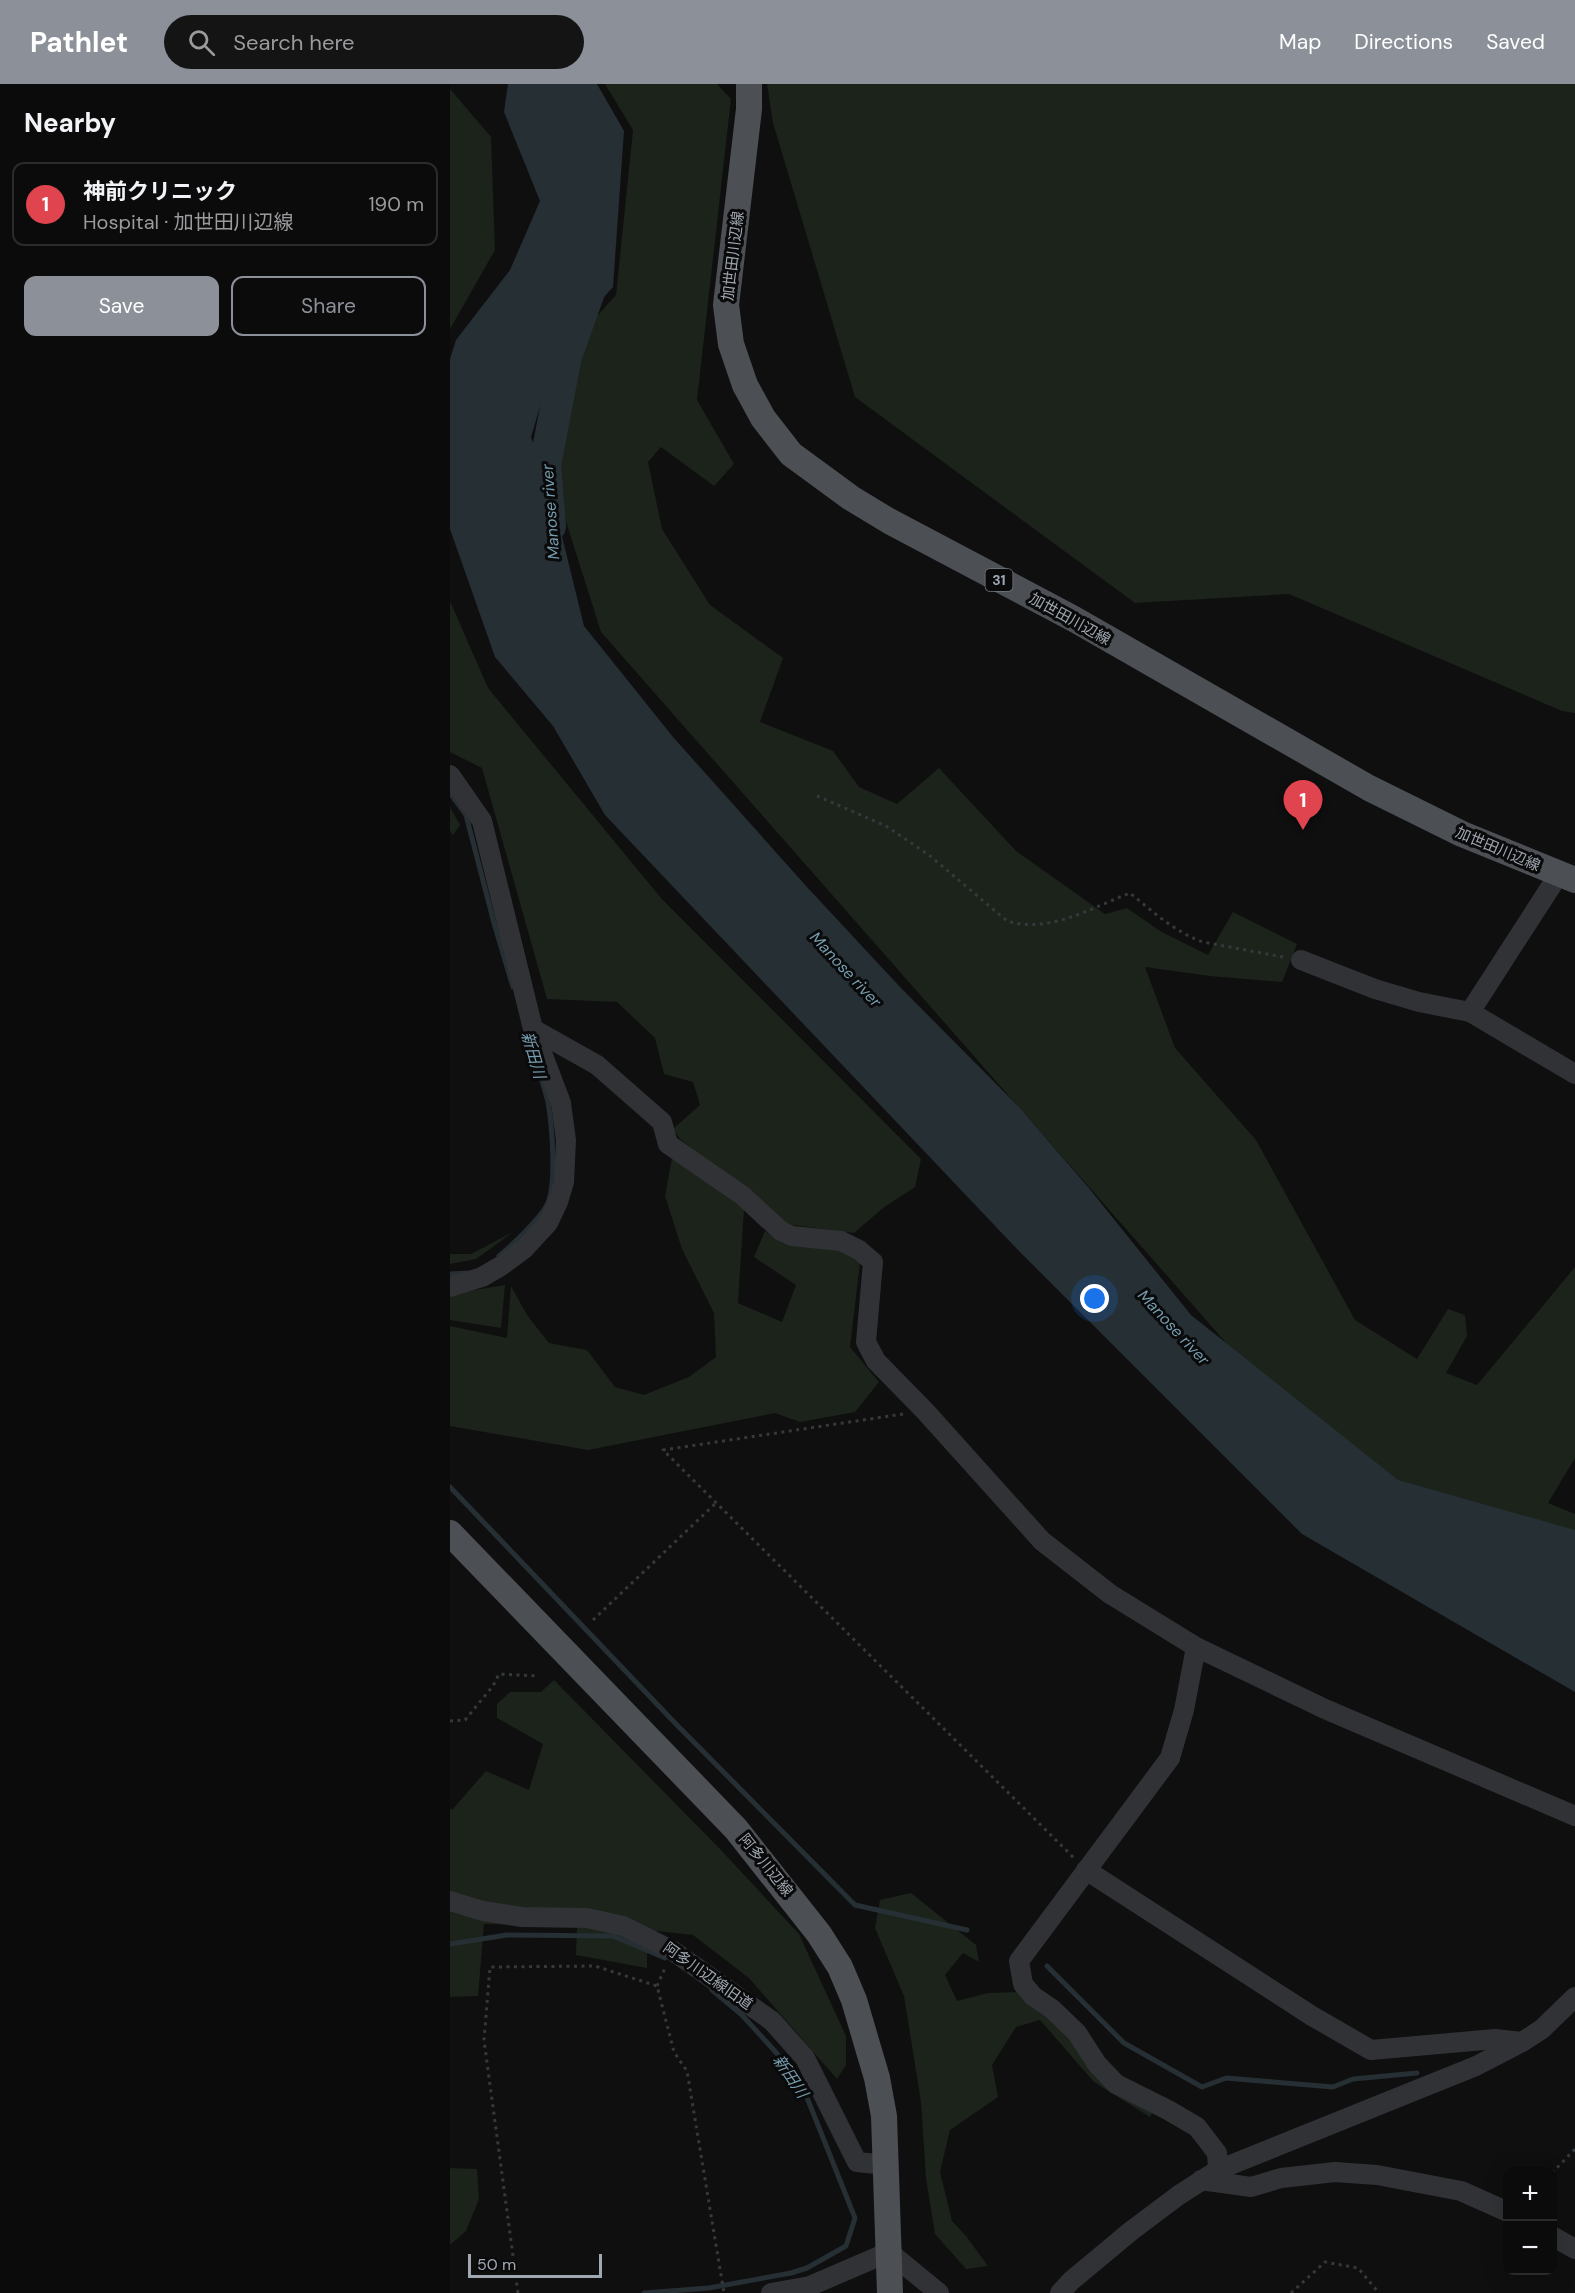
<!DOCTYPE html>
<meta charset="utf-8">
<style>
:root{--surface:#0b0b0c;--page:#141415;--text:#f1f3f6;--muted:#9a9b9d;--line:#2b2b2d;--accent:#8c9099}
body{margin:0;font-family:"DM Sans","Noto Sans JP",sans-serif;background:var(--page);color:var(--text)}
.controls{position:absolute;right:18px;bottom:18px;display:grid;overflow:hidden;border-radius:12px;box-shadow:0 6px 24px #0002}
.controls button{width:54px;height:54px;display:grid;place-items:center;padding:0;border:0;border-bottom:2px solid var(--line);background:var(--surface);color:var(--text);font:30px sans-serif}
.scale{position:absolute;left:18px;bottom:15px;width:134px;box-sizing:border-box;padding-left:6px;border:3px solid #a0a8b2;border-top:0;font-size:16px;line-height:21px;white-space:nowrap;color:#a0a8b2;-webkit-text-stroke:4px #0a0a0b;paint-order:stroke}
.you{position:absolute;left:645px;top:1215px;width:21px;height:21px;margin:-15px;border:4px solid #fff;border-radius:50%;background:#1a73e8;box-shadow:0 0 0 9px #1a73e833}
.badge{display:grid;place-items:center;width:39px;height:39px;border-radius:50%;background:var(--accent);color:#fff;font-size:20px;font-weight:700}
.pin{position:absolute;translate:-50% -50px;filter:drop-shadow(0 2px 3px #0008)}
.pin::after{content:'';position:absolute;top:32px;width:21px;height:18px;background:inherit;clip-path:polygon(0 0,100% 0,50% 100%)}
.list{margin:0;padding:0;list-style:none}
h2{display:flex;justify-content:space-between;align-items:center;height:78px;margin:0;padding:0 24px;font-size:26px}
h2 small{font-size:20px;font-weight:400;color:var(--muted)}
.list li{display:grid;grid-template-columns:39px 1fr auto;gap:18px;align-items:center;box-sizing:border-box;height:84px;margin:0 12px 12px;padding:0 12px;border:2px solid var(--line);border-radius:12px}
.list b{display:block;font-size:22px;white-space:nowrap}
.list p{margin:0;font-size:20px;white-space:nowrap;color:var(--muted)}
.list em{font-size:20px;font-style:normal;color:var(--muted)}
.actions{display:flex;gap:12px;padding:18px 24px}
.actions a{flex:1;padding:14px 0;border:2px solid var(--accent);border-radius:12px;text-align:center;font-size:21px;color:var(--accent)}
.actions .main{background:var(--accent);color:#fff}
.icon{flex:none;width:33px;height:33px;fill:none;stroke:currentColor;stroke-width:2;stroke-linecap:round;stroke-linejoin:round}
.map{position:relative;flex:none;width:1125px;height:2209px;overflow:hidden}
header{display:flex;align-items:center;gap:36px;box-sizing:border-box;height:84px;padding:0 30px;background:var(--accent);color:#fff}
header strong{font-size:28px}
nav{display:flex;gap:33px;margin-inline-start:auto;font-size:21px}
.search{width:420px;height:54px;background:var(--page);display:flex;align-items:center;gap:15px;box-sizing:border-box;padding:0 21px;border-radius:33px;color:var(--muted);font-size:22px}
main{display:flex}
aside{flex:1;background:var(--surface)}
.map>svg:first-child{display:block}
.green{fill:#1b231b}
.water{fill:#262f34}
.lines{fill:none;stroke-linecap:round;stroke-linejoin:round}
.stream{stroke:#262f34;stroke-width:5}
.river{stroke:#262f34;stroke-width:32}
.path{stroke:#36393c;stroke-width:3;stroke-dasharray:3 4.5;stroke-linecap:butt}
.minor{stroke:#303235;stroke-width:20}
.major{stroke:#4c4f54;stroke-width:26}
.labels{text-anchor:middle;stroke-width:6;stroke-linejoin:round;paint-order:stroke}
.shield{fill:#0a0a0b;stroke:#737980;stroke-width:1.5}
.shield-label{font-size:14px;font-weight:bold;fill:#a0a8b2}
.street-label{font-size:15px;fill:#a0a8b2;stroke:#0a0a0b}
.water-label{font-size:16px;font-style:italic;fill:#759cae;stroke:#0a0a0b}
</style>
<header>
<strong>Pathlet</strong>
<div class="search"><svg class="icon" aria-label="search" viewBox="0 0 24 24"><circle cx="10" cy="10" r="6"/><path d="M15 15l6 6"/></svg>Search here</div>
<nav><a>Map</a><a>Directions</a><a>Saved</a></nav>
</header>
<main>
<aside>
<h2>Nearby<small></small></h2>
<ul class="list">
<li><span class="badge" style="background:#e0444e">1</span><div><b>神前クリニック</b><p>Hospital · 加世田川辺線</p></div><em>190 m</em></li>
</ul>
<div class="actions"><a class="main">Save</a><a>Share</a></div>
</aside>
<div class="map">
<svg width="1125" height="2209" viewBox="0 0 1125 2209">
<rect width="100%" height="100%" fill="#0f0f10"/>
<g class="green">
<path d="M155,0H267L281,15L247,316L284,380L264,402L211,363L198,378L212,445L260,521L333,574L310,638L383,667L409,703L447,720L489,684L566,767L655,830L677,824L710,847L758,871L783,828L847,860L832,898L760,892L695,883L725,964L806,1056L905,1236L967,1275L998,1225L1015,1231L1017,1252L996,1289L1027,1301L1125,1183V1374L1098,1419L1125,1430V1533L917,1419L151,548L88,349L111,272L166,211L183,46Z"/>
<path d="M317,0H1125V629L1112,627L839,510L685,519L405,313L323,39Z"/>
<path d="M0,5L41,53L45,166L0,245Z"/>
<path d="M0,517L38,604L211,814L471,1075L465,1103L433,1124L404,1149L335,1140L230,1055L223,1045L250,1021L243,998L214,990L205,954L167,918L97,915L32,684L0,668Z"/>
<path d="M0,723L10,741L3,751L0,747Z"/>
<path d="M222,1074L294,1125L288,1219L332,1238L346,1201L304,1173L315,1147L333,1159L393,1166L410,1179L400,1263L429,1298L405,1328L350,1338L325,1329L138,1366L0,1342V1242L57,1254L61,1202L77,1231L99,1259L137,1266L165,1303L194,1311L239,1293L266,1273L264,1229L232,1165L215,1112Z"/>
<path d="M63,1148L26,1175L0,1180V1170H21Z"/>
<path d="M55,1201L51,1244L0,1236V1210Z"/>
<path d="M104,1596L271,1766L349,1850L396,1952V1981L387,1995L299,1894L243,1851L207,1847L197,1861V1884L126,1871L127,1843L34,1840L28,1912L0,1913V1724L2,1726L36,1687L79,1706L93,1660L47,1634V1620L60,1608H91Z"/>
<path d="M461,1809L526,1861L529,1878L513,1869L495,1891L507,1917L538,1909L569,1908L703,2027L700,2033L644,1998L590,1936L566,1943L542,1981L548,2013L500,2046L490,2088L502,2137L516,2152L538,2182L516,2185L485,2150L476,2094L471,2018L454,1912L425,1844L430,1816Z"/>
<path d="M0,2084L27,2085L29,2115L16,2147L0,2161Z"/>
</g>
<path class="water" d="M58,0H147L174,47L163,203L107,265L81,353L108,436L134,542L223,653L357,803L450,903L569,1023L638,1103L741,1231L948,1396L1125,1446V1608L852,1450L567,1165L155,731L103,642L45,573L0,445V275L6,256L60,186L90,117L54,28Z"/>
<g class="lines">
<g class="stream">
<path d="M0,709L16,731L44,839L63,903"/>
<path d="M49,1172C62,1161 89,1136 97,1121C107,1101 102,1041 98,1018C95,1005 90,991 86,978"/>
<path d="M0,1190L17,1189"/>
<path d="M0,1403L225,1639L405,1821L517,1846"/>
<path d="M0,1860L57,1851L163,1852L215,1874"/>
<path d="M597,1882L674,1959L752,2003L776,1994L883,2003L903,1995L967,1989"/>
<path d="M194,2209L259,2204L341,2189L357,2184L396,2162L405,2134L354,2006L331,1974L292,1931L262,1906"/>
</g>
<path class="river" d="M100,442L95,381L116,272L140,205"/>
<g class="path">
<path d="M367,712L436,742L479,771L557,837C599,850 641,824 680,809C703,828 725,848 753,858L833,873"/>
<path d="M453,1330L213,1366L624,1774"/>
<path d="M143,1536L267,1418"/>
<path d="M0,1637L15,1636L43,1602L49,1590L87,1592"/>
<path d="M207,1902L215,1884"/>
<path d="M1102,2089L1125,2065"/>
<path d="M68,2209L34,1956L40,1883L145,1882L207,1902L224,1968L237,1987L274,2209"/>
<path d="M841,2209L875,2178L908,2184L929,2209"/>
</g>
<g class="minor">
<path d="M0,691L32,737L83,945L111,1019L116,1056L114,1098L108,1118L98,1139L74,1165L51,1182L32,1193L0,1203"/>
<path d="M851,876L925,905L969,918L1020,928L1125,990"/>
<path d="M1020,928L1109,790"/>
<path d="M83,945L147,981L212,1038L218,1060L293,1112L331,1147L342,1152L391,1157L409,1166L423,1178L416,1258L426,1277L475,1327L592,1457L660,1510L746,1563L875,1625L1125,1732"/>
<path d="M746,1563L734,1626L720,1674L569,1877L573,1900L583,1912L602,1925L627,1949L647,1980L666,2000L718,2026L747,2043L767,2069L768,2086"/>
<path d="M636,1786L862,1932L921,1966L1045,1955L1072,1958"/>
<path d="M0,1817L33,1827L72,1833L137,1834L173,1842L223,1867L322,1937L355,1974L407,2078L437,2081"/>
<path d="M751,2096L801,2103L831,2094L885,2088L927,2091L1011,2107L1058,2128"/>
<path d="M1102,2152L1125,2165"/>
<path d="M321,2209L360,2202L439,2168L489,2209"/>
<path d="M610,2209L621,2197L681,2147L729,2111L768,2086L1026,1982L1072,1958L1092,1945L1125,1913"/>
</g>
<g class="major">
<path d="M299,0V25L276,221L281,260L295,301L313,334L341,370L401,414L439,437L624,535L919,704L1012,750L1125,796"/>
<path d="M0,1449L286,1745L369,1850L390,1883L404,1916L414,1950L427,1994L434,2032L440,2209"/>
</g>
</g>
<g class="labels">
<rect class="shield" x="535.5" y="485" width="27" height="22" rx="4.5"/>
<g class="shield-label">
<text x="549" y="501">31</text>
</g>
<g class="street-label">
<text transform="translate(283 172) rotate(-83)" y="5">加世田川辺線</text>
<text transform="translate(620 535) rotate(29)" y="5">加世田川辺線</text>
<text transform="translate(1048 765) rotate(23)" y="5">加世田川辺線</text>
<text transform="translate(316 1781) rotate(51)" y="5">阿多川辺線</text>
<text transform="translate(258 1892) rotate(35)" y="5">阿多川辺線旧道</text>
</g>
<g class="water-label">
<text transform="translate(100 428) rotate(-94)" y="6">Manose river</text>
<text transform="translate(396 885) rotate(47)" y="6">Manose river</text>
<text transform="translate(84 971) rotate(74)" y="6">新田川</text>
<text transform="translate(724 1243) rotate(47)" y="6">Manose river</text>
<text transform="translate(341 1992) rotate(56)" y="6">新田川</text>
</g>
</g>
</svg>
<div class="controls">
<button>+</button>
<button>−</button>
</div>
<div class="scale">50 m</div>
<div class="you"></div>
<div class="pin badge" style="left:853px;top:746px;background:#e0444e">1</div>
</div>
</main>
